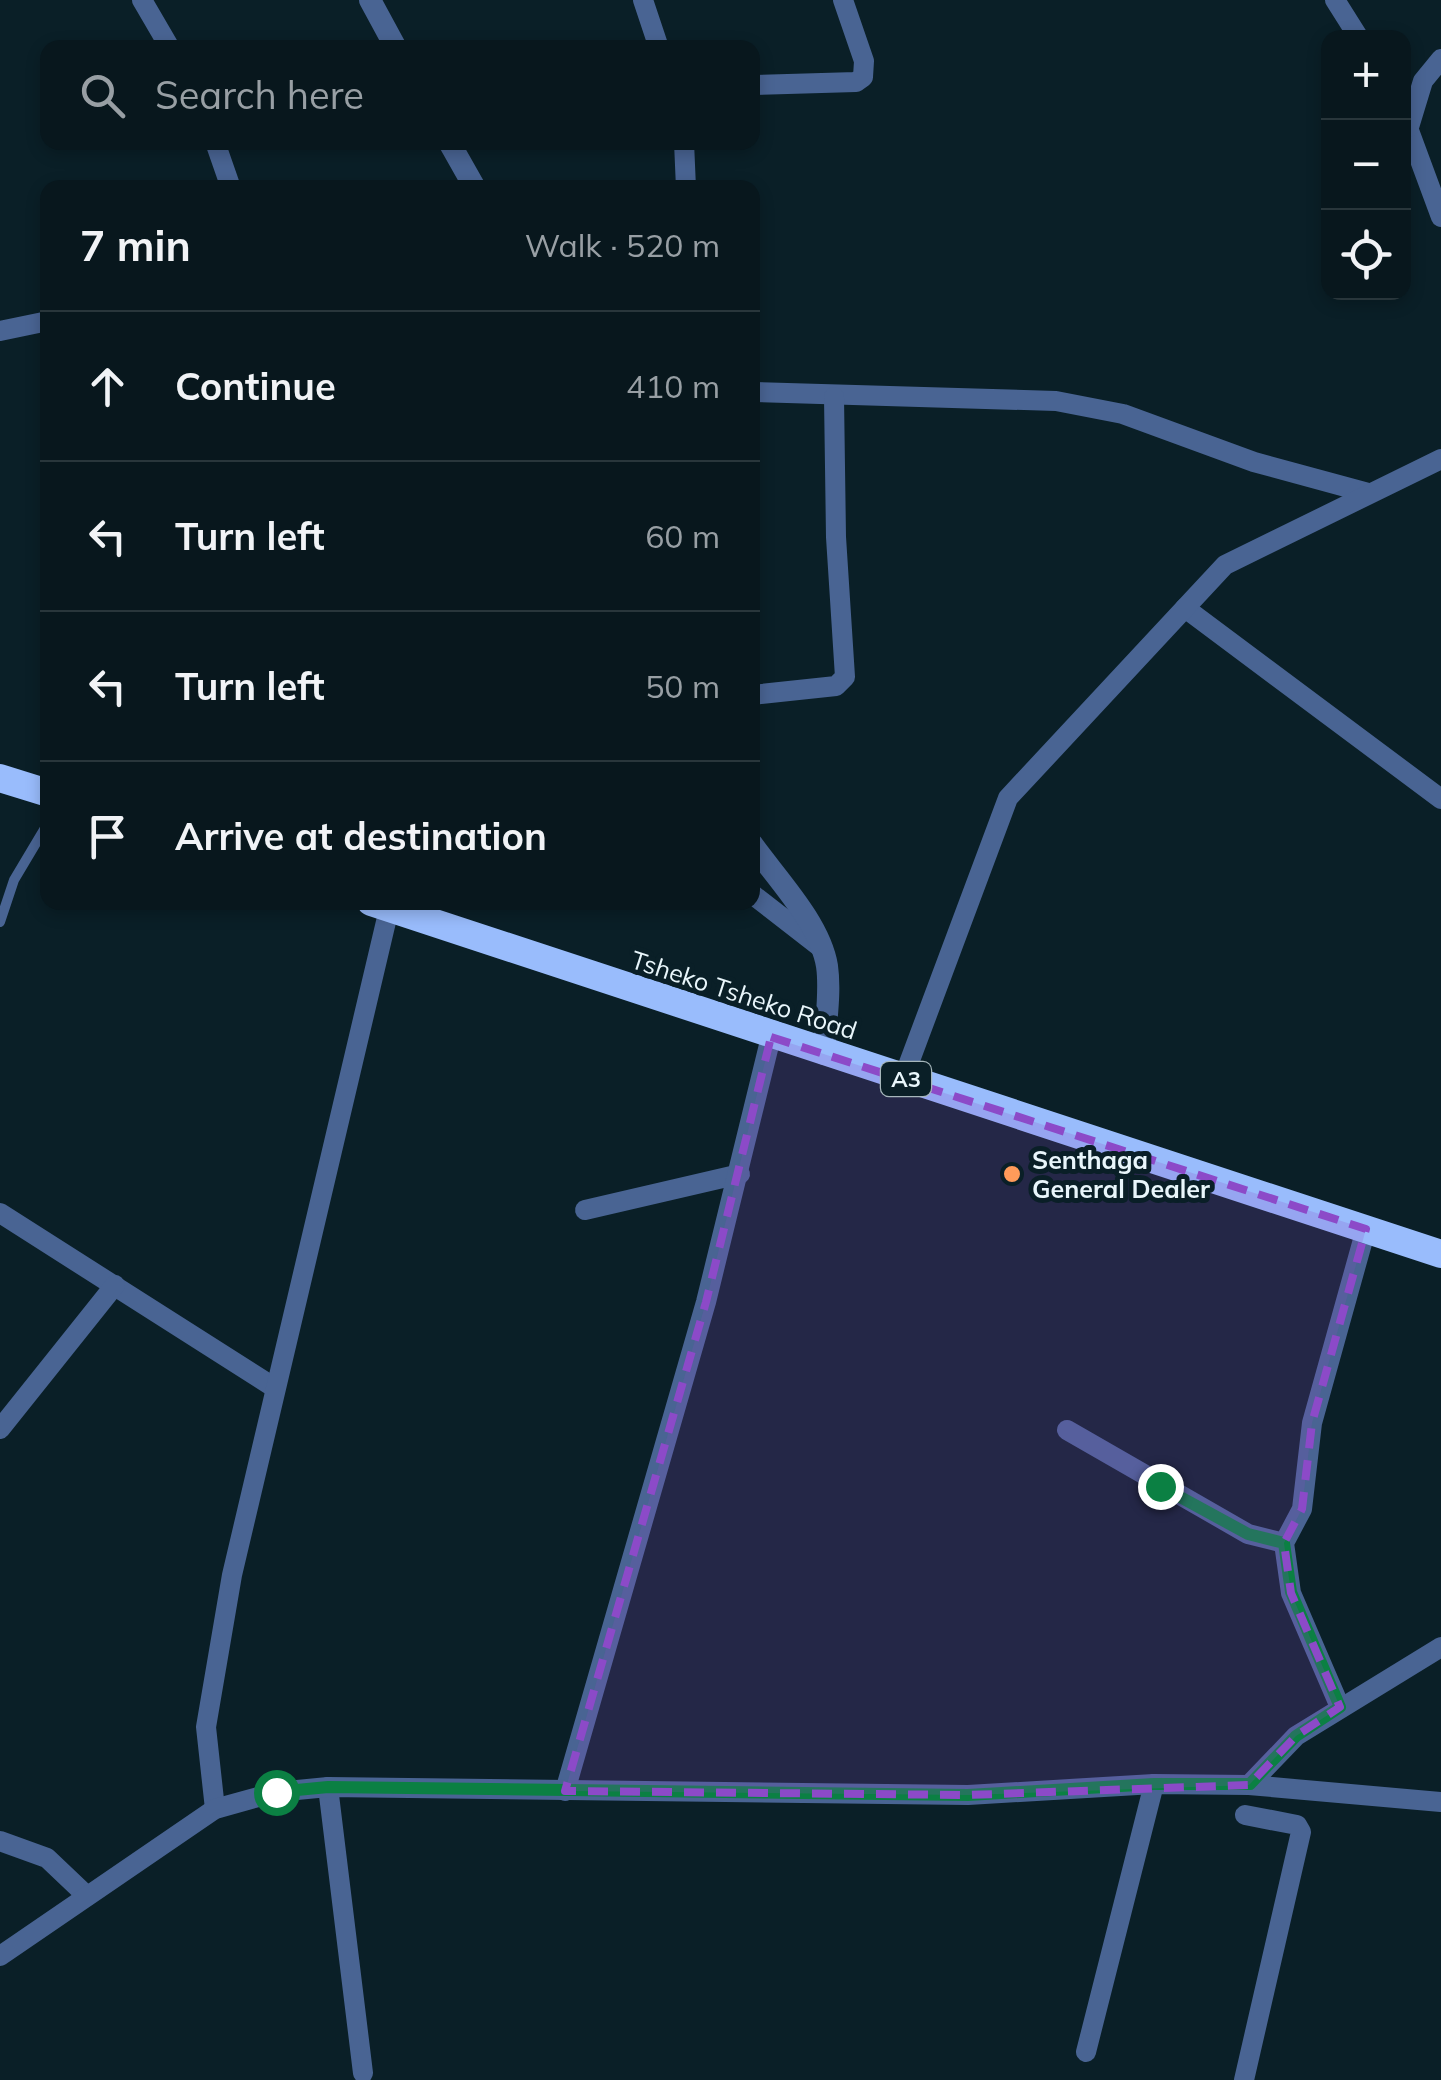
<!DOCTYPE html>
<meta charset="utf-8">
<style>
:root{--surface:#08171d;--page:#112026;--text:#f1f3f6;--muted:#989fa4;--line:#29363b}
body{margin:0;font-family:Mulish,sans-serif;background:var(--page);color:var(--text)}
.controls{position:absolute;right:30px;top:30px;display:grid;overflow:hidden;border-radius:20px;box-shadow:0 5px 15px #0003}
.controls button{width:90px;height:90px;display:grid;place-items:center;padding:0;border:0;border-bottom:2px solid var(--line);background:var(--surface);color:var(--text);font:50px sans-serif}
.stop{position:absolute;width:30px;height:30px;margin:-22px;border:8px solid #0b8043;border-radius:50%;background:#fff}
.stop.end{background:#0b8043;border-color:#fff;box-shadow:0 2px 10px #0008}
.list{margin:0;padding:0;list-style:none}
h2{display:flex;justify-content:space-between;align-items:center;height:130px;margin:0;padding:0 40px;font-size:42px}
h2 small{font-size:32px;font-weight:400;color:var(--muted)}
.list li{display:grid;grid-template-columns:65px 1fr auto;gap:30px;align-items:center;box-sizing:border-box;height:150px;padding:0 40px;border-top:2px solid var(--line)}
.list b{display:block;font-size:38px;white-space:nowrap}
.list em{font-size:32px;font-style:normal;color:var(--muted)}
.icon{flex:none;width:55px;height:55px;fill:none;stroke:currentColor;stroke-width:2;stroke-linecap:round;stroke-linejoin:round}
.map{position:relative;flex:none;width:1441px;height:2080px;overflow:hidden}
.search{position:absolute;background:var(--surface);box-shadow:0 5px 15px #0003;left:40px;top:40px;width:720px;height:110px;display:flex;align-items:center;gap:25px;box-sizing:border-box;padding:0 35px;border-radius:20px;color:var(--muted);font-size:38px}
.panel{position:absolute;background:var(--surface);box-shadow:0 5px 15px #0003;left:40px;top:180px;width:720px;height:730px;border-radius:20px}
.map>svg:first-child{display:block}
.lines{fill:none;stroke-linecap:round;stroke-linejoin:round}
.service{stroke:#496493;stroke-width:10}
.minor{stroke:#496493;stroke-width:20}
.tertiary{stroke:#496493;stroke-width:22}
.trunk{stroke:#99bcfc;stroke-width:28}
.route{stroke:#0b8043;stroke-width:12}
.marked{fill:#8c4ac8;fill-opacity:0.2;stroke:#8c4ac8;stroke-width:8;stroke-dasharray:20 12;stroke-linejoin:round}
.poi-dot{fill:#ff9b5a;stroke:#0a1f27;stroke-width:4}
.labels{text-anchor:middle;stroke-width:10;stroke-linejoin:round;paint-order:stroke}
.shield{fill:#0a1f27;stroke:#a6b6bb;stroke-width:2.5}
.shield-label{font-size:22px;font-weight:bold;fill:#e9f6fb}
.street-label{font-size:25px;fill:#e9f6fb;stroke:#0a1f27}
.poi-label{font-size:25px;font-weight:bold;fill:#e9f6fb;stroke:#0a1f27;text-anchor:start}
</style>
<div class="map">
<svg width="1441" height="2080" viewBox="0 0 1441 2080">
<rect width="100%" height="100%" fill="#0a1f27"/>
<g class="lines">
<path class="service" d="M0,922L14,880L48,823"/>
<g class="minor">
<path d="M142,0L170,48"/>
<path d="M643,0L659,48"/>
<path d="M1335,0L1359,38"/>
<path d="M752,85L856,82L863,77L864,61L843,0"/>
<path d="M1404,117L1441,217"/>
<path d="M1409,127L1423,81L1441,59"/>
<path d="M215,142L231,188"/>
<path d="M684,142L686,188"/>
<path d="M0,331L48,321"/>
<path d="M752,392L1056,401L1123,414L1254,462L1368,493"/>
<path d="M1185,608L1441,799"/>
<path d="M752,695L836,686L845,677L836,537L834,397"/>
<path d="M752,894L819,946"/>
<path d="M903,1079L1008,798L1225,565L1441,459"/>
<path d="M585,1210L740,1174"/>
<path d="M0,1213L275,1388"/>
<path d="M0,1429L115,1285"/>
<path d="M1067,1430L1248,1534L1284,1543"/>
<path d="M1340,1707L1291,1593L1284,1543L1302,1509L1312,1423L1366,1229"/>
<path d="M1249,1785L1296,1736L1441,1647"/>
<path d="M328,1787L363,2073"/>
<path d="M565,1791L706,1302L771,1037"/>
<path d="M215,1809L206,1727L232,1575L389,909"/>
<path d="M0,1841L47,1858L87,1896"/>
<path d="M0,1956L215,1809L276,1792L328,1787L968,1795L1154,1784L1249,1785L1441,1802"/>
<path d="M1086,2052L1154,1784"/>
<path d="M1244,2080L1301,1832L1297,1825L1245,1815"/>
</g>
<g class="tertiary">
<path d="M370,0L396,48"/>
<path d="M449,142L475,188"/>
<path d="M752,844C777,879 820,923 827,966C831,994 825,1026 824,1054"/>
</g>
<g class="trunk">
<path d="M0,778L48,793"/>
<path d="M371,902L1441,1254"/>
</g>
</g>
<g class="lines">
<path class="route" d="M276,1792L328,1787L968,1795L1154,1784H1250L1296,1736L1340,1707L1291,1592L1284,1543L1248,1534L1160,1486"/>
</g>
<path class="marked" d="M771,1037L1366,1229L1312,1423L1302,1509L1284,1543L1291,1593L1340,1707L1296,1736L1249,1785L968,1795L565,1791L706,1302Z"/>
<circle class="poi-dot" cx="1012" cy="1174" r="10"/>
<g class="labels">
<rect class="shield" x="881" y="1062" width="50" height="34" rx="8"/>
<g class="shield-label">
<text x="906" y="1087">A3</text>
</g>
<g class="street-label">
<text transform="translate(744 995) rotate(18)" y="9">Tsheko Tsheko Road</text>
</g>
<g class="poi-label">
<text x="1032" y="1169">Senthaga<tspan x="1032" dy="29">General Dealer</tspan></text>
</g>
</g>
</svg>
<div class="controls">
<button>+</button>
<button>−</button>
<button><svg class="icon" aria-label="locate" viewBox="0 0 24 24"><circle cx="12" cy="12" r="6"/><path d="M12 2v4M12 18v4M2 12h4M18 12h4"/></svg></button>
</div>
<div class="stop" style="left:276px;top:1792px"></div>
<div class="stop end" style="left:1160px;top:1486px"></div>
<div class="search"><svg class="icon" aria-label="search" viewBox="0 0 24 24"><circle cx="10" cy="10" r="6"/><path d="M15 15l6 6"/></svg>Search here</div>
<section class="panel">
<h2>7 min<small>Walk · 520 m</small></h2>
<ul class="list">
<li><svg class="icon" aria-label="ahead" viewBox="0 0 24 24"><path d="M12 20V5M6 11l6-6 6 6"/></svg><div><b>Continue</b></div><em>410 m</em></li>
<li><svg class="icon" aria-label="left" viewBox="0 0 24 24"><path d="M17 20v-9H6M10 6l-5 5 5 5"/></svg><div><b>Turn left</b></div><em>60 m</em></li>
<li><svg class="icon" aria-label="left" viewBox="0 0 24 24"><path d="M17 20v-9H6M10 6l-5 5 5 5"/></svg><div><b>Turn left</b></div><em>50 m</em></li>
<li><svg class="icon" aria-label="arrive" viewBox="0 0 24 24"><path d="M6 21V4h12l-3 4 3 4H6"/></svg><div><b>Arrive at destination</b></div></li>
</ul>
</section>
</div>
